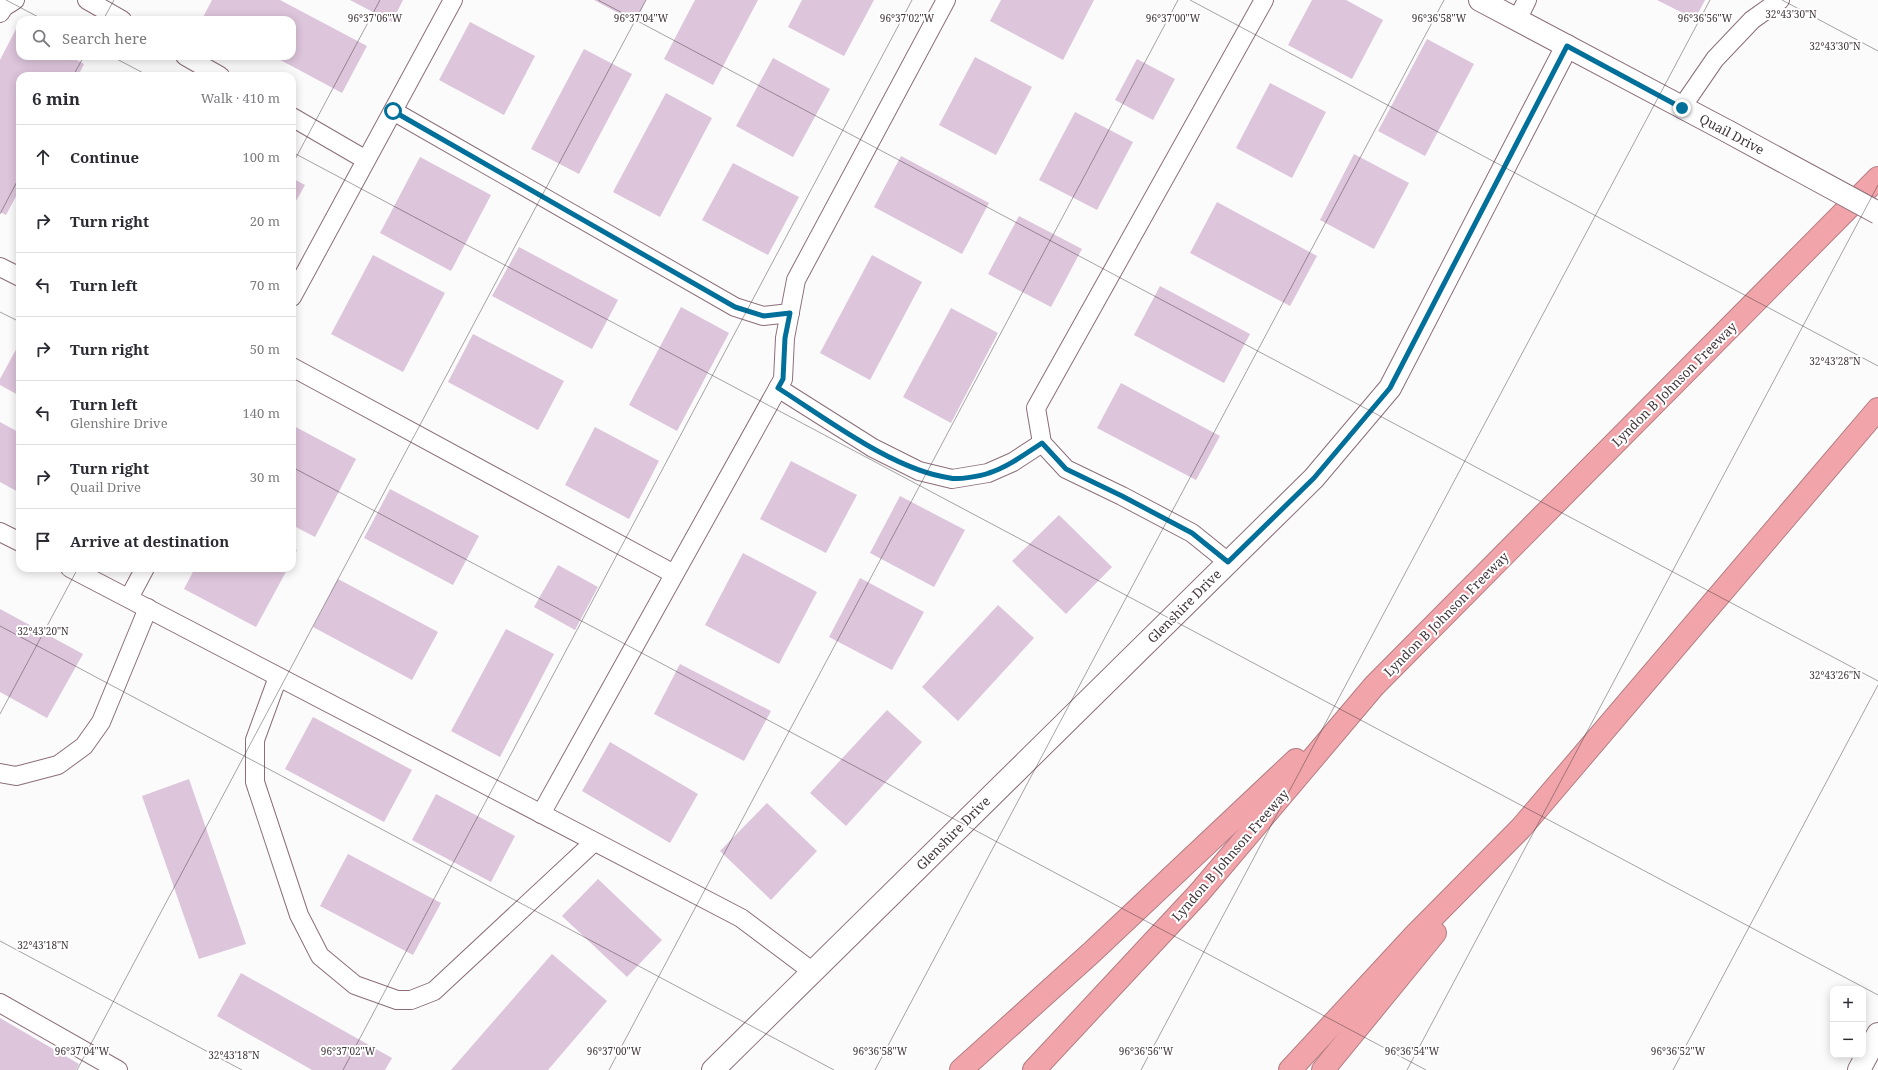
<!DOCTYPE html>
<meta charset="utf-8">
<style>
:root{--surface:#fff;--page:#f7f7f7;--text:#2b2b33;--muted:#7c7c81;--line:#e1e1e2}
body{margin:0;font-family:"Noto Serif",serif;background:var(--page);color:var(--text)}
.controls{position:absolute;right:12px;bottom:12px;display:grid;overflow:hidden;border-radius:8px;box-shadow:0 2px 10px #0003}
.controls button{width:36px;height:36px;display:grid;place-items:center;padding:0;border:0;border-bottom:1px solid var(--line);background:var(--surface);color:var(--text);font:20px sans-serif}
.stop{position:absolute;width:12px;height:12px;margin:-9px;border:3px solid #00709b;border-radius:50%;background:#fff}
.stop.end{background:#00709b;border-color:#fff;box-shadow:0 1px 4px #0008}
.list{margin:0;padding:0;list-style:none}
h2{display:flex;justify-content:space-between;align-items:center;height:52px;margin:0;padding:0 16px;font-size:17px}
h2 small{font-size:13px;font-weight:400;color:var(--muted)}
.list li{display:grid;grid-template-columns:26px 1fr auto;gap:12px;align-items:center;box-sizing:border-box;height:64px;padding:0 16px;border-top:1px solid var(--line)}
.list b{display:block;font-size:15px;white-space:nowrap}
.list p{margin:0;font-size:13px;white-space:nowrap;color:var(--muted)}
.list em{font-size:13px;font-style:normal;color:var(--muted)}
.icon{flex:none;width:22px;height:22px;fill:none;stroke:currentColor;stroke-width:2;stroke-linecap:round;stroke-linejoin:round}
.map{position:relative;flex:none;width:1878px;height:1070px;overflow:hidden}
.search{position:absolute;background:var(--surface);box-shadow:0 2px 10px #0003;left:16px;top:16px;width:280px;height:44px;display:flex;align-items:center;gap:10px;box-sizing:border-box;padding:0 14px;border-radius:12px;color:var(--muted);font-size:15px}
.panel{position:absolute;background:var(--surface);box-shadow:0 2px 10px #0003;left:16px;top:72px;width:280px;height:500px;border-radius:12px}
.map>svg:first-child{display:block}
.building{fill:#ddc5db}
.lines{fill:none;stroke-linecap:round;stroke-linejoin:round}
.service-casing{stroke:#8b6e7a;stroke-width:20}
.minor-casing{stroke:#8b6e7a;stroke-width:24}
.tertiary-casing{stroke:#8b6e7a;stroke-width:24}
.motorway-casing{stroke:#b37e83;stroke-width:24}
.service{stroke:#fff;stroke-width:18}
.minor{stroke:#fff;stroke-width:22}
.tertiary{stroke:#fff;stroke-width:22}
.motorway{stroke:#f1a5ab;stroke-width:22}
.tertiary-bridge-casing{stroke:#8b6e7a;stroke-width:24;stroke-linecap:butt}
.tertiary-bridge{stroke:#fff;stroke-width:22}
.route{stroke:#00709b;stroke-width:5}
.ticks{fill:none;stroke:#41353a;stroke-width:1;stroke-opacity:0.45}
.labels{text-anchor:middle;stroke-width:4;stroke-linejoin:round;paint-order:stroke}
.street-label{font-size:13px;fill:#41353a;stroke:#fff}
.ticks-label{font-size:10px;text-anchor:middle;fill:#41353a;stroke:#fff;stroke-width:4;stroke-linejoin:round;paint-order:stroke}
</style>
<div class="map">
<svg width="1878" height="1070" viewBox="0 0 1878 1070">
<rect width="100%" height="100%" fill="#fbfbfb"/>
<g class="building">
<path d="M212,0H280L367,46L342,93L273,56H292V20H205L202,19Z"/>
<path d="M350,0H403L392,22Z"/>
<path d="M594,0H646L635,22Z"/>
<path d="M695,0H758L713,85L664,59Z"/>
<path d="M802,0H874L844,56L788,27Z"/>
<path d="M1001,0H1094L1063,60L990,21Z"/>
<path d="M1312,0H1346L1383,20L1352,79L1288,45Z"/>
<path d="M1657,0H1705L1695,19Z"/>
<path d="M470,22L535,56L504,115L439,80Z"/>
<path d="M16,29L20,31V56H69L84,64L78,76H20V189L6,215L0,212V60Z"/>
<path d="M1427,39L1474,64L1425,156L1378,131Z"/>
<path d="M584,49L632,74L579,174L531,149Z"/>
<path d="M975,57L1032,87L996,155L939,125Z"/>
<path d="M773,58L830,89L793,157L736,126Z"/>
<path d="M1137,59L1175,79L1153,120L1115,100Z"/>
<path d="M1270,83L1326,112L1292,178L1236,148Z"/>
<path d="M666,93L712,118L660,217L613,192Z"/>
<path d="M1075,112L1133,142L1097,210L1039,180Z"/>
<path d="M1354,154L1409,183L1374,249L1320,220Z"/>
<path d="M901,156L989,203L962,254L874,207Z"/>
<path d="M420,157L491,195L451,271L380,233Z"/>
<path d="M733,163L799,197L768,255L702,220Z"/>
<path d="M292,178L305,185L292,208Z"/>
<path d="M1217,202L1317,256L1290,306L1190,253Z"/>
<path d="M1019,216L1082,249L1051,307L988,274Z"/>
<path d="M519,247L618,300L592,349L492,296Z"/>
<path d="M373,255L445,293L403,372L331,334Z"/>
<path d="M872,255L922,282L870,380L820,353Z"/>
<path d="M1160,286L1250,334L1224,383L1134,335Z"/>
<path d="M681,307L729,333L677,431L629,405Z"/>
<path d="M951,308L998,333L951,423L903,397Z"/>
<path d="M473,334L564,381L538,430L448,382Z"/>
<path d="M20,342V396L0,385V379Z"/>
<path d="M1121,383L1220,436L1196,480L1097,428Z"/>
<path d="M0,422L20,433V493L0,482Z"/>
<path d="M292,425L356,459L315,537L292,525Z"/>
<path d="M595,427L659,461L629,519L565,485Z"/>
<path d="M791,461L857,495L826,553L760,519Z"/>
<path d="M390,489L479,536L453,585L364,538Z"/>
<path d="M900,496L965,530L934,587L870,553Z"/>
<path d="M1059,515L1112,567L1066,614L1012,561Z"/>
<path d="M292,547L297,550L292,560Z"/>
<path d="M743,553L817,592L779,664L705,625Z"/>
<path d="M558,565L598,587L575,630L534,607Z"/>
<path d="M195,568H288L256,627L184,589Z"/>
<path d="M860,578L924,612L892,670L829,637Z"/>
<path d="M338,579L438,632L412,680L313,627Z"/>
<path d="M998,605L1034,638L958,721L922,687Z"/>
<path d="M0,609L83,654L47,718L0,692Z"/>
<path d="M506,629L554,654L500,757L451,731Z"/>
<path d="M680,664L771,711L744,761L654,714Z"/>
<path d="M887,710L922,742L846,826L810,793Z"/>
<path d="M313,717L412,770L384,822L285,769Z"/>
<path d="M610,742L698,794L670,843L582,791Z"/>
<path d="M189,779L246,944L199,959L142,796Z"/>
<path d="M436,794L515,836L491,882L412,840Z"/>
<path d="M767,803L817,851L771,900L720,851Z"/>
<path d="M348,854L441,903L413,955L320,906Z"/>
<path d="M598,879L662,940L627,977L562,916Z"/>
<path d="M552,954L607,1001L548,1070H451Z"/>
<path d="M241,973L392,1058L385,1070H312L217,1016Z"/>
<path d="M0,1018L79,1064L76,1070H0Z"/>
</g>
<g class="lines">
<defs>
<g id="service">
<path d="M87,0L122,20"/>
<path d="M0,13L4,7L15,0"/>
<path d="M1517,20L1527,0"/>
<path d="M185,56L220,76"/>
<path d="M1682,107L1715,59L1752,20L1780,0"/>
<path d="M393,111L735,307L763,316L790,313"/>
<path d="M292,117L366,160"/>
<path d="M0,267L20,277"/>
<path d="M292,297L453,0"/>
<path d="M292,367L674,574"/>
<path d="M778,388L873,448L919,471L952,479L988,473L1013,462L1042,443"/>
<path d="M0,532L20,542"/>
<path d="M1228,562L1192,533L1122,496L1066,469L1042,443L1036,408L1264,0"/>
<path d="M70,568L741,918L813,972"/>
<path d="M129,598L145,568"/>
<path d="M278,677L255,740V782L299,915L320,956L355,985L397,1000H411L434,991L594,842"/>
<path d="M0,773L16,776L58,765L84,746L101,722L148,608"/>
<path d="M541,814L783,379L785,338L796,280L946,0"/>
<path d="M0,1003L118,1070"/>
</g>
<path id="minor" d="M713,1070L1314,478L1390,388L1567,46"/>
<g id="tertiary">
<path d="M1480,0L1727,131"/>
<path d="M1859,1070L1878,1034"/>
</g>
<g id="motorway">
<path d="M961,1070L1091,953L1296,760"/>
<path d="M1034,1070L1199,893L1374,686L1878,178"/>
<path d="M1290,1070L1415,935L1521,828L1878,409"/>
<path d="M1323,1070L1435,933"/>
</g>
</defs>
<use href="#service" class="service-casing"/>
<use href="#minor" class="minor-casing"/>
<use href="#tertiary" class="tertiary-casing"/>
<use href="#motorway" class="motorway-casing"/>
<use href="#service" class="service"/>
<use href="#minor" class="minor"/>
<use href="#tertiary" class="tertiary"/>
<use href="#motorway" class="motorway"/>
<defs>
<path id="tertiary-bridge" d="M1727,131L1878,213"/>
</defs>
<use href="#tertiary-bridge" class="tertiary-bridge-casing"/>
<use href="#tertiary-bridge" class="tertiary-bridge"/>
</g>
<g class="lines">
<path class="route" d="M393,111L735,307L764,316L790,313L785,338L783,379L778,388C827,419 893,470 950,478C958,480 981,476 989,473C1008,467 1025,454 1042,443L1066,469L1122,496L1192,533L1228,562L1314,478L1390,388L1567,46L1682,108"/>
</g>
<path class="ticks" d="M6,0L44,20M598,0L1878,681M1190,0L1878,366M1782,0L1878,51M103,20L114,0M111,56L149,76M73,76L84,56M292,152L1878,995M292,165L380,0M0,214L20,176M0,312L20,322M292,467L1426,1070M0,626L834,1070M0,714L78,568M0,941L242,1070M77,1070L646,0M343,1070L912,0M609,1070L1178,0M875,1070L1444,0M1141,1070L1710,0M1407,1070L1878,185M1673,1070L1878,685"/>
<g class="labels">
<g class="street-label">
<text transform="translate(1732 134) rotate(28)" y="5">Quail Drive</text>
<text transform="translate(1674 384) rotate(-45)" y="5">Lyndon B Johnson Freeway</text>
<text transform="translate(1184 606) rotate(-45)" y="5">Glenshire Drive</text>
<text transform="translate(1446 614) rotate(-45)" y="5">Lyndon B Johnson Freeway</text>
<text transform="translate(953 833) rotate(-45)" y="5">Glenshire Drive</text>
<text transform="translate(1230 855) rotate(-49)" y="5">Lyndon B Johnson Freeway</text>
</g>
</g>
<g class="ticks-label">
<text x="1791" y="18">32°43'30"N</text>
<text x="375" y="22">96°37'06"W</text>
<text x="641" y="22">96°37'04"W</text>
<text x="907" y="22">96°37'02"W</text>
<text x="1173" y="22">96°37'00"W</text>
<text x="1439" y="22">96°36'58"W</text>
<text x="1705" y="22">96°36'56"W</text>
<text x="1835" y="50">32°43'30"N</text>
<text x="1835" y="365">32°43'28"N</text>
<text x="43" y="635">32°43'20"N</text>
<text x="1835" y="679">32°43'26"N</text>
<text x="43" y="949">32°43'18"N</text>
<text x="82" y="1055">96°37'04"W</text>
<text x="348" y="1055">96°37'02"W</text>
<text x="614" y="1055">96°37'00"W</text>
<text x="880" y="1055">96°36'58"W</text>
<text x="1146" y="1055">96°36'56"W</text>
<text x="1412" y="1055">96°36'54"W</text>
<text x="1678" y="1055">96°36'52"W</text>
<text x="234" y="1059">32°43'18"N</text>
</g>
</svg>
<div class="controls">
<button>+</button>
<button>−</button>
</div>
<div class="stop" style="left:393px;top:111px"></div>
<div class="stop end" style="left:1682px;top:108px"></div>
<div class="search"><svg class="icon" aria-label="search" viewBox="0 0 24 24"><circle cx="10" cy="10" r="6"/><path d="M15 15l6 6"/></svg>Search here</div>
<section class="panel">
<h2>6 min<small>Walk · 410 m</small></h2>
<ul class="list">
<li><svg class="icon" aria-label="ahead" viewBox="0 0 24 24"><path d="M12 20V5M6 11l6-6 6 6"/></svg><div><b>Continue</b></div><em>100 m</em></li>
<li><svg class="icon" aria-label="right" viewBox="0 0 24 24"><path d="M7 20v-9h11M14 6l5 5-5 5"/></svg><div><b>Turn right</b></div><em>20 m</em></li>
<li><svg class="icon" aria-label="left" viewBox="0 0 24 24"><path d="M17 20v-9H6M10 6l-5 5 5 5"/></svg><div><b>Turn left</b></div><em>70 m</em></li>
<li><svg class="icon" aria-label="right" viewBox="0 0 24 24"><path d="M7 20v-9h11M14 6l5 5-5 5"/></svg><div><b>Turn right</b></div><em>50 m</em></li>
<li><svg class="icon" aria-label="left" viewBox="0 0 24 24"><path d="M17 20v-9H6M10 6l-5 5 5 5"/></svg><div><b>Turn left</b><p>Glenshire Drive</p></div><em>140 m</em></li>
<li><svg class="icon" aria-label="right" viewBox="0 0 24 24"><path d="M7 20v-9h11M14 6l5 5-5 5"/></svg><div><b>Turn right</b><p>Quail Drive</p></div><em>30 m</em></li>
<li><svg class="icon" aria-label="arrive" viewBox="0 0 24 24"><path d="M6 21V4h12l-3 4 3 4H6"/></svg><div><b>Arrive at destination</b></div></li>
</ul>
</section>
</div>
